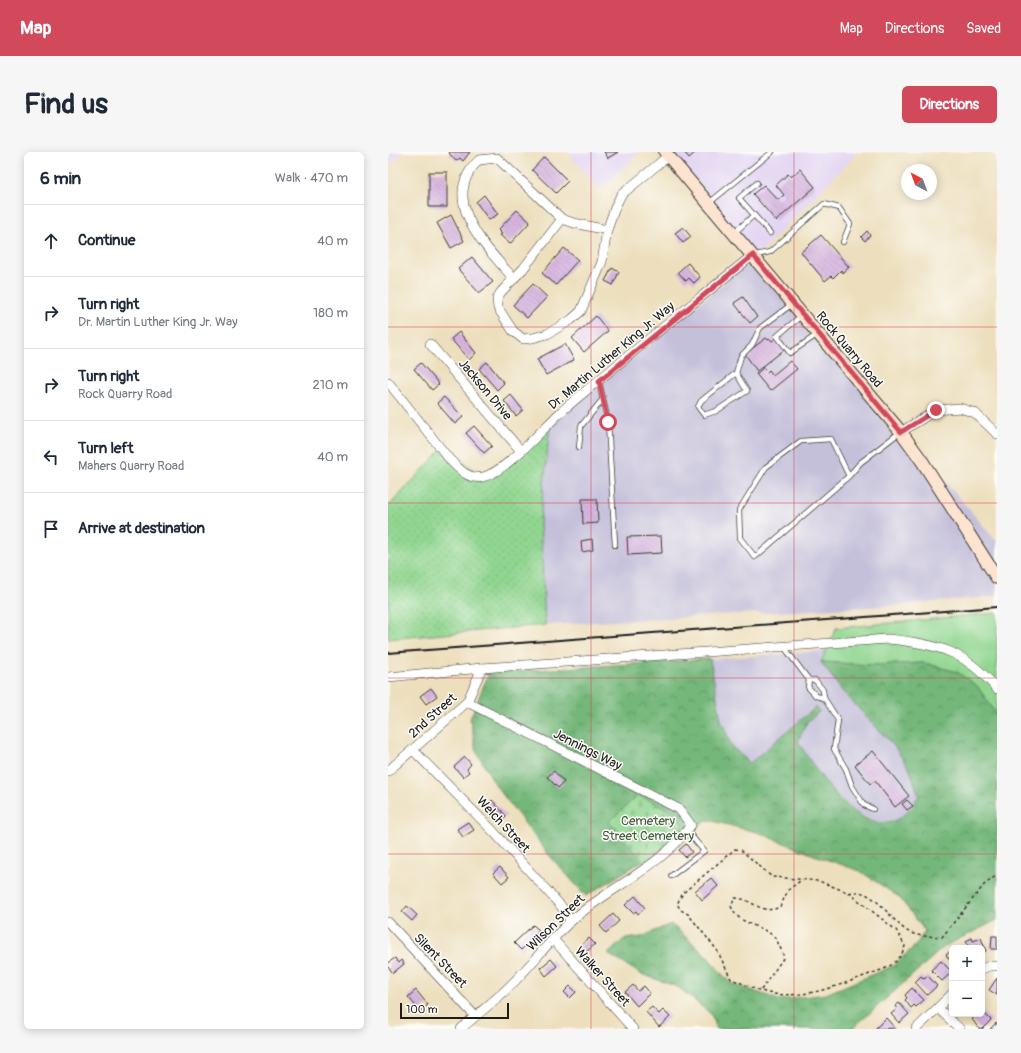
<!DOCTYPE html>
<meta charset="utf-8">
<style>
:root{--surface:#fff;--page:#f6f6f7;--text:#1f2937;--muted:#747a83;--line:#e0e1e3;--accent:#d1495b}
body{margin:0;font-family:Pangolin,sans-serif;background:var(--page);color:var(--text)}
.controls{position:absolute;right:12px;bottom:12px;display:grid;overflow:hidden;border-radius:6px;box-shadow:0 2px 10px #0003}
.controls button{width:36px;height:36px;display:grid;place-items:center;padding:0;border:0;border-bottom:1px solid var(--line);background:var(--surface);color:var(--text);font:20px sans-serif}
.compass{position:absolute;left:513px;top:12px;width:36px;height:36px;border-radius:50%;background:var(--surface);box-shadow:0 2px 10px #0003;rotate:319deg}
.scale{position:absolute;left:12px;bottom:10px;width:109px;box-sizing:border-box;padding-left:4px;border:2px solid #1c1c1c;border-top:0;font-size:11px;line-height:14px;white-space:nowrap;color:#1c1c1c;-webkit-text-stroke:3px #fdfcf7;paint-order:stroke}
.stop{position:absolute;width:12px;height:12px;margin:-9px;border:3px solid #d1495b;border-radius:50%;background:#fff}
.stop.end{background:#d1495b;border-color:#fff;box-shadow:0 1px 4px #0008}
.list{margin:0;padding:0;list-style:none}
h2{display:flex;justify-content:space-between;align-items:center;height:52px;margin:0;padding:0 16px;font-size:17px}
h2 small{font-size:13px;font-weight:400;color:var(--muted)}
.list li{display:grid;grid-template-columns:26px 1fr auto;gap:12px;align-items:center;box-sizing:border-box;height:72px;padding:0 16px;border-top:1px solid var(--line)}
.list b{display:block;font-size:15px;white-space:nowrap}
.list p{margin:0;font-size:13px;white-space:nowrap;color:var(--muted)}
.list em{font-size:13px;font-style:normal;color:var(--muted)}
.icon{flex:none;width:22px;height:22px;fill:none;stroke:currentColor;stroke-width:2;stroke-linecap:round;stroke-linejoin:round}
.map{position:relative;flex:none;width:609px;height:877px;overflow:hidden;border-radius:6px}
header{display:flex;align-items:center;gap:24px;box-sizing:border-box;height:56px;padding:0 20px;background:var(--accent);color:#fff}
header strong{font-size:19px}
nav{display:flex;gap:22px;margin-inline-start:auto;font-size:14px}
.intro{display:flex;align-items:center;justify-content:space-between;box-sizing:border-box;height:96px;padding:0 24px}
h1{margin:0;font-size:28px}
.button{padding:10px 18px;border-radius:6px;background:var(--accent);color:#fff;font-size:14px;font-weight:700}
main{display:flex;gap:24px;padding:0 24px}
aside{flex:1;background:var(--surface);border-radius:6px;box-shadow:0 2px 10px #0003}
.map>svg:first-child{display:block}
.built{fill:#e2d4f3}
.industrial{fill:#c5c0da}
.green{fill:#91d690;stroke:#567956}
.forest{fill:url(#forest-crowns);stroke:#486a4b}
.cemetery{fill:url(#cemetery-stones);stroke:#567956}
.park{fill:url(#park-dots);stroke:#567956}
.building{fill:url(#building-back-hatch)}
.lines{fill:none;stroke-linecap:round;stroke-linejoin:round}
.lane-casing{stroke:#3b3934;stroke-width:6}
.street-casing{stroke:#3b3934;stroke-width:10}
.secondary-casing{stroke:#3b3934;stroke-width:14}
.path{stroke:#3b3934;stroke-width:1.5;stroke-dasharray:3 3;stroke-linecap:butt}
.lane{stroke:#fff;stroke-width:4.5}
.street{stroke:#fff;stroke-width:9}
.secondary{stroke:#fde4d0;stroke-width:12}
.rail{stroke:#1c1c1c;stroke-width:2}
.route{stroke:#d1495b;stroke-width:5}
.grid{fill:none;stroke:#d1495b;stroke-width:1;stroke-opacity:0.55}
.labels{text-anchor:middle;stroke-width:3;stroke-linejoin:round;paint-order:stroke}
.street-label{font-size:13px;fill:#1c1c1c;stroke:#fdfcf7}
.park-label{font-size:13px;fill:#455d45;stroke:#fdfcf7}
</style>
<header>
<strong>Map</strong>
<nav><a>Map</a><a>Directions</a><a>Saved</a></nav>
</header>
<div class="intro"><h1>Find us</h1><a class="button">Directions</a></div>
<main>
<aside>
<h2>6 min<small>Walk · 470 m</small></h2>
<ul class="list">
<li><svg class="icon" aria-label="ahead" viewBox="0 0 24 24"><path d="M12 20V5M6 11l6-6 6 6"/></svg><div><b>Continue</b></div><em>40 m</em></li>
<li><svg class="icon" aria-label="right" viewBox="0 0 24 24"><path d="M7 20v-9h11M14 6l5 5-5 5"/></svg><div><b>Turn right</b><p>Dr. Martin Luther King Jr. Way</p></div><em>180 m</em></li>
<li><svg class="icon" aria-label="right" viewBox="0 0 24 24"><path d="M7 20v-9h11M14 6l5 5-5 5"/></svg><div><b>Turn right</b><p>Rock Quarry Road</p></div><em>210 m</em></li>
<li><svg class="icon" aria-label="left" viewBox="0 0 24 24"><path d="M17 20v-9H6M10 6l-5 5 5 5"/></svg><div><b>Turn left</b><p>Mahers Quarry Road</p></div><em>40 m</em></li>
<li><svg class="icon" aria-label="arrive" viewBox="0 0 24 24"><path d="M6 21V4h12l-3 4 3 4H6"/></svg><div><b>Arrive at destination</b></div></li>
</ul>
</aside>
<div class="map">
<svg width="609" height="877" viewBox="0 0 609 877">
<defs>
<pattern id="forest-crowns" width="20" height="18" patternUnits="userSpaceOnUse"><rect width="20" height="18" fill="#74b77a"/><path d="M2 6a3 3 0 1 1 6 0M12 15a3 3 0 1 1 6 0" fill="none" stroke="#5e9463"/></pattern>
<pattern id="cemetery-stones" width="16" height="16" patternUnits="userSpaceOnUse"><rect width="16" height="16" fill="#91d690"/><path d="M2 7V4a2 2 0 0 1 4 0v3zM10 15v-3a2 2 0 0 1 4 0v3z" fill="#7cb77c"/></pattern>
<pattern id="park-dots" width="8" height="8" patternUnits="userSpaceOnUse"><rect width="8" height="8" fill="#91d690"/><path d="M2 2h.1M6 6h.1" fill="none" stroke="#7cb77c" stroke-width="1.8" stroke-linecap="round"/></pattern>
<pattern id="building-back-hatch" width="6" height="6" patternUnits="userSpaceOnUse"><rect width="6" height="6" fill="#d7b5e0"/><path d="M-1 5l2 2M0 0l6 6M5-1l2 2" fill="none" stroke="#b89bc0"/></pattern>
</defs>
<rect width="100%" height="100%" fill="#fdfcf7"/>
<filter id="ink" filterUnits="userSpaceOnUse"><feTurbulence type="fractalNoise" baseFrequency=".025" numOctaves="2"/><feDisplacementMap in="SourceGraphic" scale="8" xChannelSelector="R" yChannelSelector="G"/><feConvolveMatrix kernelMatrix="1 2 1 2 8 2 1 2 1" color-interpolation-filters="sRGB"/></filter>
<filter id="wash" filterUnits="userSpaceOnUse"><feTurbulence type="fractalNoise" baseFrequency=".012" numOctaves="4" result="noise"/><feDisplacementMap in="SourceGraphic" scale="16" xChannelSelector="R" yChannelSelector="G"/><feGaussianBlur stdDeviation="0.9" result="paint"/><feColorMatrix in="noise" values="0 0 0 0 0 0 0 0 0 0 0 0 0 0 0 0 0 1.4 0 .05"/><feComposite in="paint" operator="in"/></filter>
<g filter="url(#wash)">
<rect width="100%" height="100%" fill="#eddfbd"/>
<g class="built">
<path d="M0,0H16L0,14Z"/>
<path d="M179,0H251L212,38Z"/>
<path d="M278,0H470L367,106Z"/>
</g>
<g class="industrial">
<path d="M367,106L609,390V444L512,453L157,473L152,369L162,273Z"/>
<path d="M437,499L433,510L455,540L506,594L522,618L531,644L511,667L492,672L462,658L430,622L410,588L419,570L430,560L428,555L362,611L344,595L333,568L322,507Z"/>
</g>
<path class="green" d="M609,461V563L589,534L569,520L536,511L483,513L433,510L448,476Z"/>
<path class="forest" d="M322,507L333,568L344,595L362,611L428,555L431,560L419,570L410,589C426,616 470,688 510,667C518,663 525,651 531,644L522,618L506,594L455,540L433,510L483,513L536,511L569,520L589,534L609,563V768L557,794L464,877H329L323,862L290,835L253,822L220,802L236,787L253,785L283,772L317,802L342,831L392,848L438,842L505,814L528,793L537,779L511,745L472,719L426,703L369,680L320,668L198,744L161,703L109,635L88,599L82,567L101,521Z"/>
<path class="cemetery" d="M250,643C261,648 304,665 293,680C284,692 268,701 256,710L221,670Z"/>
<path class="park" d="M162,273L152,369L157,473L0,487V355L56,295L97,327Z"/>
<g id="blocks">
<g class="building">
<path d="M62,0H82L75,9L72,6L68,9L61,1Z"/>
<path d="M216,0H230L220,6Z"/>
<path d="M296,0H308L301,6Z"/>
<path d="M156,5L180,29L168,41L144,18Z"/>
<path d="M412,17L427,35L388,69L365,42L376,33L390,48L396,43L388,33L400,22L403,25Z"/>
<rect x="41" y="20" width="18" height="35"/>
<path d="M96,43L110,62L101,68L88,50Z"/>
<path d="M129,58L142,70L122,92L112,83L114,82L110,78Z"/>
<path d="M63,63L76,89L63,96L49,71Z"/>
<path d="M295,75L303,85L295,91L287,81Z"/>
<path d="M479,79L482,83L477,89L473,85Z"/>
<path d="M433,83L461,115L455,121L453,118L445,126L443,124L437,129L413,100Z"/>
<path d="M176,96L190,108L168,133L154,121Z"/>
<path d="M84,105L105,130L91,141L70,117Z"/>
<path d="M300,111L312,125L306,131L301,126L298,129L290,120Z"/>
<path d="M224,116L231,120L225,133L217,129Z"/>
<path d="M145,132L159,145L139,166L125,153Z"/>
<path d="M355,145L369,165L362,171L346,151Z"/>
<path d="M208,164L220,179L196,200L184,186Z"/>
<path d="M71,180L88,201L81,208L63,187Z"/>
<path d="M378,186L380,188L382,187L384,189L388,186L397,197L369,219L357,202Z"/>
<path d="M177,192L186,208L158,223L149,207Z"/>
<path d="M402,209L409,217L382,239L368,222L375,216L379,220L381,218L385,223Z"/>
<path d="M99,210L116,231L109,238L91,217Z"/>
<path d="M33,211L51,232L44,238L26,217Z"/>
<path d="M123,243L135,258L128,264L116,249Z"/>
<path d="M56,245L75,265L67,272L49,251Z"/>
<path d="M86,274L104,294L96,301L78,281Z"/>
<path d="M194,347H209L210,371L195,372Z"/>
<path d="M273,384L274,401L240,403L239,385Z"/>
<path d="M204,387L205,398L194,400L193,389Z"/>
<path d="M43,536L49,544L38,552L32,544Z"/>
<path d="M485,599L521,644L507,655L487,629L482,632L467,613Z"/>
<path d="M77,605L83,612L79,617L81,620L75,625L66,615Z"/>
<path d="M166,619L176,630L170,636L159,625Z"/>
<path d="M104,648L118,664L111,670L102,663L103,662L97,655Z"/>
<path d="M519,648L525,654L519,658L514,652Z"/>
<path d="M80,670L86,678L75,685L69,677Z"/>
<path d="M298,692L304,700L297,705L291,698Z"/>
<path d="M112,715L121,725L114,731L105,721Z"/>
<path d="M323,726L330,734L314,748L307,739Z"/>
<path d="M247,744L257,756L250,762L248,759L245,761L237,753Z"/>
<path d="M19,754L29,763L24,769L14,760Z"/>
<path d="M225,762L231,769L218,781L212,774Z"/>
<path d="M145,773L151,778L148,781L149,783L133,798L126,791Z"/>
<path d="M604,784H609V797H603Z"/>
<path d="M201,786L207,792L194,804L188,798Z"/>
<path d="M584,786L585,789L593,786L598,799L594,801V796H581L578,789Z"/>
<path d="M564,798V810L558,803Z"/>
<path d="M7,806L10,811L13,808L16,812L5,821L0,815V811Z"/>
<path d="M163,807L169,814L158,824L152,816Z"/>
<path d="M553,809L564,820L554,829L543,818Z"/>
<path d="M533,824L536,827L540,824L549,834L539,843L527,830Z"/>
<path d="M609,826V843L601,838Z"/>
<path d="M245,833L250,839L256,834L262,841L249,854L237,840Z"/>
<path d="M182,834L188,840L182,846L176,840Z"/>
<path d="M524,836L536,848L528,855L526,853L523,856L517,848L519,846L517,843Z"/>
<path d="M28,838L40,853L32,859L20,845Z"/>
<path d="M511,851L521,862L511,871L503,862L509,857L507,854Z"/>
<path d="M264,855L271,862L275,858L282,865L271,875L258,860Z"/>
<path d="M594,859L603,868L594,877H591L584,867L590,862H594Z"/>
<path d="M498,866L507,876L489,877L488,876Z"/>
<path d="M608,871L609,877H602Z"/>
</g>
</g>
</g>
<g filter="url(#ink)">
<use href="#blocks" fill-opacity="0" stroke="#3b3934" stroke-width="1"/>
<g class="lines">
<defs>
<g id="lane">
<path d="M321,51L384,0"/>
<path d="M366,63L351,46L369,31"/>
<path d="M346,81L366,63L382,81"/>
<path d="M367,103L382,100L436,52L451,56L462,72L455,90"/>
<path d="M413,164L389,184L402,201L430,182"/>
<path d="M348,221L359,239L328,259L316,263L310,255L313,249L348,221L353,204L364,193L372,176L404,152"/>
<path d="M211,229L220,270L227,393"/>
<path d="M191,295L193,274L215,247"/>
<path d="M461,324L443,287L413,289L378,315L351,358L352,386L367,405L461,324L472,311L511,281"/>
<path d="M396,495L421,528L420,535L428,544L436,546L435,538L427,528H421"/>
<path d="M436,546L450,568L446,597L458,617L464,634L476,653L485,657"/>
<path d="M283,724L316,699L299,679"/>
</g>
<g id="street">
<path d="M174,67L135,117L113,140L109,147L110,156L125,179L135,187L145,186L159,182L183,168L193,159L214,110L219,78L228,53L233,43L280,4"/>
<path d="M126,127C99,96 49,48 91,8L109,6L174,67L186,71L219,78"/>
<path d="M42,192L133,299"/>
<path d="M0,230L62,308C71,317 80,328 95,325C119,319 155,276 174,259C236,206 301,155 365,103"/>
<path d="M513,280L548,258L572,256L587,261L609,282"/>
<path d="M0,525L94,516L500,487C549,492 576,498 609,537"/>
<path d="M25,598L104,678L173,754L183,769"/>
<path d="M0,619L79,550L94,516"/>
<path d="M0,770L87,864"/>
<path d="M165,787L245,877"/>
<path d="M594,817L601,814H609"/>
<path d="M550,856L572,877"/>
<path d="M73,877C89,862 107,849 123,833C144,812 161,789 183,769C221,735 274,715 303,673L291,657L79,550"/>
<path d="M528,877L564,842"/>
</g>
<path id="secondary" d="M277,0L513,280L534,309L609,426"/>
</defs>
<use href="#lane" class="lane-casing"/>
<use href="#street" class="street-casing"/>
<use href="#secondary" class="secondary-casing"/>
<g class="path">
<path d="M347,697L353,698L384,725L431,729L461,741L508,778L517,794C513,806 508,811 496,817C460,829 425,847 386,842C371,840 357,832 343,827L329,798L300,762L293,758L289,752L295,741Z"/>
<path d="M461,741C486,733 503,771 521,780C531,785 542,784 554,785L596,733L609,723"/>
<path d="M373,838L396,805C393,798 390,788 384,783C370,772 349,772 343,754L347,746C365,746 372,764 392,755L400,738L412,729"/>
</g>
<use href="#lane" class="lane"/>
<use href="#street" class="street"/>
<use href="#secondary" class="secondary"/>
<path class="rail" d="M0,501L609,455"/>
</g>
</g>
<g class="lines" filter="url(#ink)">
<path class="route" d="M220,270L211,229L365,103L513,280L548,258"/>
</g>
<path class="grid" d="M203,0V877M406,0V877M0,175H609M0,351H609M0,526H609M0,702H609"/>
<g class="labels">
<g class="street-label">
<text transform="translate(462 197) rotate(50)" y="5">Rock Quarry Road</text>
<text transform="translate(223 203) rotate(-40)" y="5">Dr. Martin Luther King Jr. Way</text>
<text transform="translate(98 237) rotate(50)" y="5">Jackson Drive</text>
<text transform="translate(44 563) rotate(-42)" y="5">2nd Street</text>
<text transform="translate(200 597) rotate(27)" y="5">Jennings Way</text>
<text transform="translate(116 672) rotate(47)" y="5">Welch Street</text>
<text transform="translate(167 770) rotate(-44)" y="5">Wilson Street</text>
<text transform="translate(53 808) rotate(46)" y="5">Silent Street</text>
<text transform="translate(215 824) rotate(48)" y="5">Walker Street</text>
</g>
<g class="park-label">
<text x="260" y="673">Cemetery<tspan x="260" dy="15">Street Cemetery</tspan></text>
</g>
</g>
</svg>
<div class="controls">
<button>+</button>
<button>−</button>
</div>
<svg class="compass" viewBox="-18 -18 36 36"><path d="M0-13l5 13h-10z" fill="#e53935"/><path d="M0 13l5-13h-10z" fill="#747a83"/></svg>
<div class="scale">100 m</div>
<div class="stop" style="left:220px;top:270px"></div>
<div class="stop end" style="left:548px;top:258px"></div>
</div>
</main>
